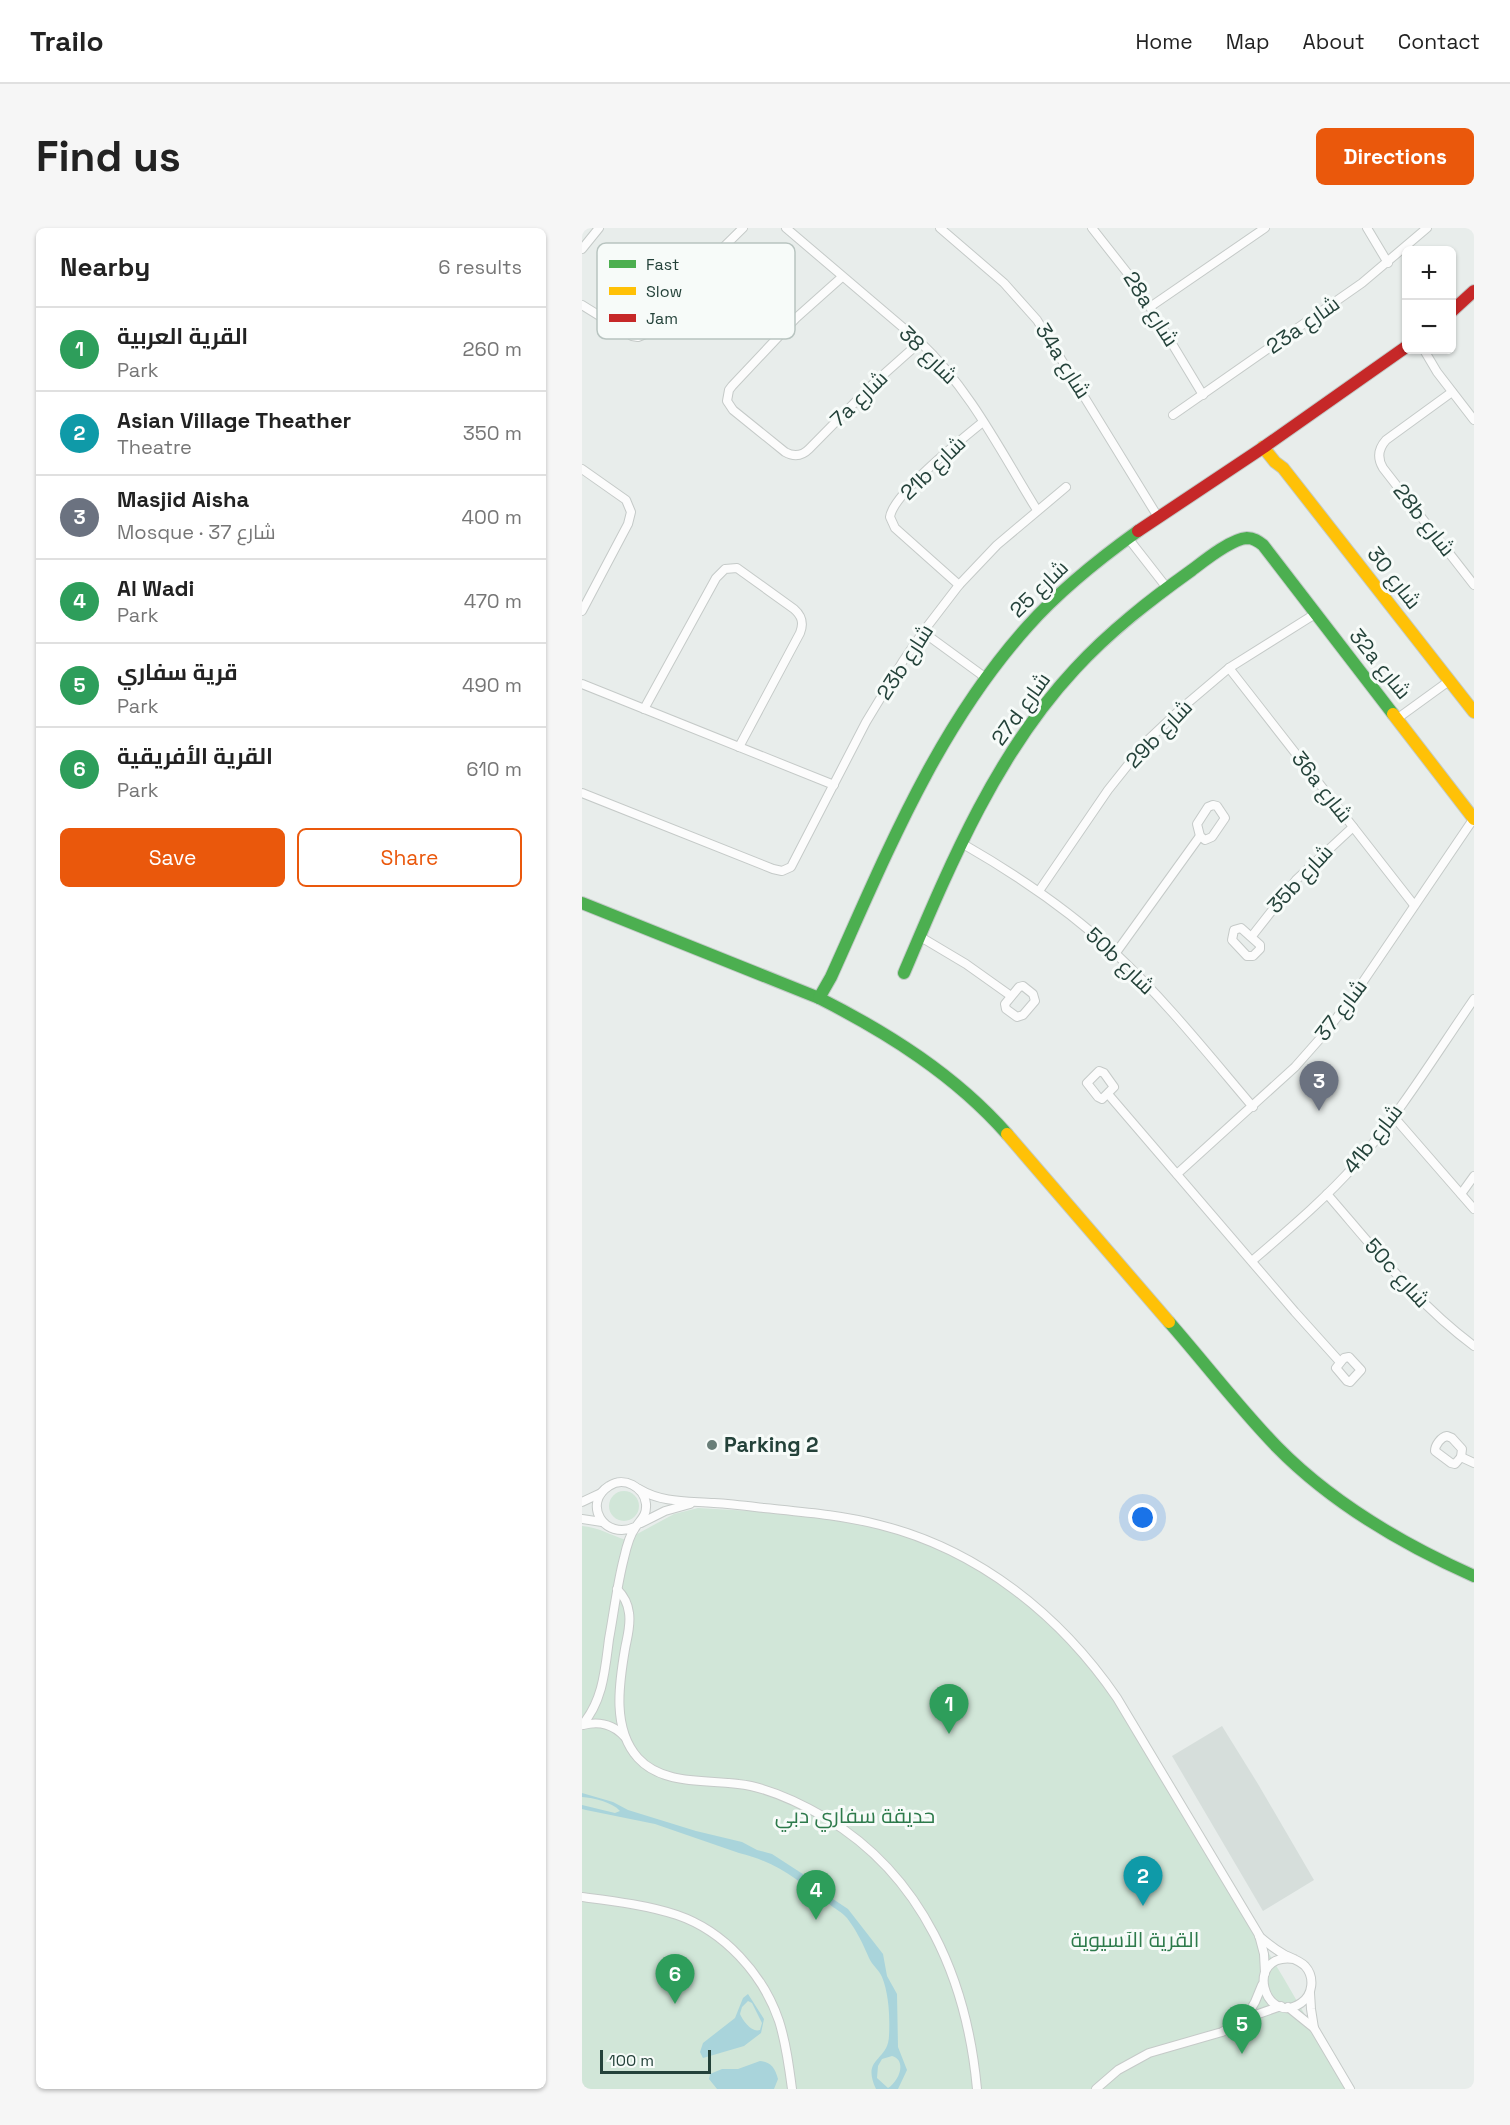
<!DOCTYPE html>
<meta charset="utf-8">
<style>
:root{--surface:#fff;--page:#f6f6f6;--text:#222;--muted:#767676;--line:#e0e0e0;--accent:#ea580c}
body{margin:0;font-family:"Space Grotesk",Cairo,sans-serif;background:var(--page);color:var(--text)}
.controls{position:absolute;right:18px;top:18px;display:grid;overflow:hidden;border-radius:9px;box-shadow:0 2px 4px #0004}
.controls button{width:54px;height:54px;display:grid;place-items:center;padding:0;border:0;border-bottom:2px solid var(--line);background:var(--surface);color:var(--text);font:30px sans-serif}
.scale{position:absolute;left:18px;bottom:15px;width:111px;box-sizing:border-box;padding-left:6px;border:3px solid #24423a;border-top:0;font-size:16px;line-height:21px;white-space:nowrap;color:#24423a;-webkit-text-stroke:4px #f7fbf9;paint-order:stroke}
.you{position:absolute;left:561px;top:1290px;width:21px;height:21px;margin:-15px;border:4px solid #fff;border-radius:50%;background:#1a73e8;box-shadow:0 0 0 9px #1a73e833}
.badge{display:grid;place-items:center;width:39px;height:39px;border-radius:50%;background:var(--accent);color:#fff;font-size:20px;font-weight:700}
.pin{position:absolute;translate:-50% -50px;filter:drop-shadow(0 2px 3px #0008)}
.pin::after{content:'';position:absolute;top:32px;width:21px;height:18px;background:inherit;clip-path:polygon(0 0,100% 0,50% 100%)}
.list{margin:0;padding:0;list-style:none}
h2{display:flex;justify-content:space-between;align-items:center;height:78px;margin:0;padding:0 24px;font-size:26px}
h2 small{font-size:20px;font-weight:400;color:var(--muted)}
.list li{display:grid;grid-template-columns:39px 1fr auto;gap:18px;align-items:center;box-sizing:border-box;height:84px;padding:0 24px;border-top:2px solid var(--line)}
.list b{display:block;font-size:22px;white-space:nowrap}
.list p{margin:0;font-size:20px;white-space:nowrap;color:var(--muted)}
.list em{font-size:20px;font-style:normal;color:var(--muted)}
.actions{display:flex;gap:12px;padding:18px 24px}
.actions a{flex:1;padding:14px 0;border:2px solid var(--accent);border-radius:9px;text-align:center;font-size:21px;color:var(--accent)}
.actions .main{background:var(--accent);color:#fff}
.map{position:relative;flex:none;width:892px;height:1861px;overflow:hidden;border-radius:9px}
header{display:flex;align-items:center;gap:36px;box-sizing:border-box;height:84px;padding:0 30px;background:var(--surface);border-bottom:2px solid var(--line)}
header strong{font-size:28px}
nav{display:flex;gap:33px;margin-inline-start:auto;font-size:21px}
.intro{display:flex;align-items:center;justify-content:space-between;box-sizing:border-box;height:144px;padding:0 36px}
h1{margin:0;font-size:42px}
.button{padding:15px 27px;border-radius:9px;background:var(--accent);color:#fff;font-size:21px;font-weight:700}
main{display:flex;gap:36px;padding:0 36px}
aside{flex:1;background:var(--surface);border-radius:9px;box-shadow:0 2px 4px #0004}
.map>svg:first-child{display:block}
.built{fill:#d6dedb}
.green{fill:#d1e6d8}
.water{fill:#a9d4db;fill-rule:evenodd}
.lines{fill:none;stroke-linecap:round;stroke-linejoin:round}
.street-casing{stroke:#c5cac8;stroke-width:10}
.fast-casing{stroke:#c3cbc8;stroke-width:14}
.slow-casing{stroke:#c3cbc8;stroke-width:14}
.jam-casing{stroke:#c3cbc8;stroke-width:14}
.street{stroke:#fcfcfc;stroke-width:8}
.fast{stroke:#4caf50;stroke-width:12}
.slow{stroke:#ffc107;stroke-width:12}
.jam{stroke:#c62828;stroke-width:12}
.poi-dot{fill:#697e78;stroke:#f7fbf9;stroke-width:2}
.labels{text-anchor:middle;stroke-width:6;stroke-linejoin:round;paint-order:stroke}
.street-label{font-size:21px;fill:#24423a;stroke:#f7fbf9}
.poi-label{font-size:21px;font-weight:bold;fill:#24423a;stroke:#f7fbf9;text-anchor:start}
.park-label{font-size:21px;fill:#2d7a4b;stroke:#f7fbf9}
.key{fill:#f7fbf9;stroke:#b8c4c0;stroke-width:1.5}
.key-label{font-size:16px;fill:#24423a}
</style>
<header>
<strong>Trailo</strong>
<nav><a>Home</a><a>Map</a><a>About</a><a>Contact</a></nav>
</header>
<div class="intro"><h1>Find us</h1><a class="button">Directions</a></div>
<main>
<aside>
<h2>Nearby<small>6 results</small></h2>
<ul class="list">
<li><span class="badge" style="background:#2e9e5b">1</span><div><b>القرية العربية</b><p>Park</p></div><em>260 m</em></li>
<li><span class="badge" style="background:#0f9aa8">2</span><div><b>Asian Village Theather</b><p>Theatre</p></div><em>350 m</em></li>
<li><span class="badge" style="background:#6b7280">3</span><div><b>Masjid Aisha</b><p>Mosque · شارع 37</p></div><em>400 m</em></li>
<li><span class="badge" style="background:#2e9e5b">4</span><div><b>Al Wadi</b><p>Park</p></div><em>470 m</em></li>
<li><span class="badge" style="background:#2e9e5b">5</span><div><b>قرية سفاري</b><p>Park</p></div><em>490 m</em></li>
<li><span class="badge" style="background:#2e9e5b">6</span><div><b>القرية الأفريقية</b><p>Park</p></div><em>610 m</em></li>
</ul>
<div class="actions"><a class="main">Save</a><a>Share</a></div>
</aside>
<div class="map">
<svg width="892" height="1861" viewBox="0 0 892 1861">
<rect width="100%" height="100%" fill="#e8edeb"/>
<path class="built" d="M640,1498L676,1556L732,1652L681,1683L590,1528Z"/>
<g class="green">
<circle cx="42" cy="1278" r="15"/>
<path d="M116,1280L253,1288L327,1309L362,1323L414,1350L486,1410L548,1495L701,1749L766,1861H0V1298C16,1299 28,1307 44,1312L92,1286Z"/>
</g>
<g class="water">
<path d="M0,1565L31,1574L46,1582L114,1603L160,1614L175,1622L190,1626L230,1652L248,1669L266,1681L301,1726L305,1748L315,1766L316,1819L325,1842L316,1861H294C279,1829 306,1834 307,1808C308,1790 307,1766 300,1749C297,1742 290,1737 287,1730C281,1716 275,1703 265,1690C260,1684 253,1681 247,1676C217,1653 195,1634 157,1625L73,1596L4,1582L0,1581V1577L33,1585L38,1583C30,1574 12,1570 0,1569ZM310,1828C326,1833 316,1854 306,1860L295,1850L296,1838L300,1831Z"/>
<path d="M166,1766L182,1791L179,1805L162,1818L121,1830L118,1824L121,1815L153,1790L161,1770ZM166,1773L170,1775L180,1795L178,1802C170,1805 161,1793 158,1786L160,1779Z"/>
<path d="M178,1833C189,1834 193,1840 196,1851L192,1861H135L127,1851L128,1846L140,1841H156Z"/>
</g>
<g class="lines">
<defs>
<g id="street">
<path d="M204,0L338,114C388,161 419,224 455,282"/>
<path d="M358,0L422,55L455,92L576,289"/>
<path d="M510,0L554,56L621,167"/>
<path d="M785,0L806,35"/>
<path d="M0,21L17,0"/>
<path d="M260,49L214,90L150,158L147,162L145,173L151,182L203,224C212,229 220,228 227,221L292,155L338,114"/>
<path d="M0,77L50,108L56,109L66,105L103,57L161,0"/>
<path d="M568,79L683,0"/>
<path d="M842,122L855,144L892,192"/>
<path d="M870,164L804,212C796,221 795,230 801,240L892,357"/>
<path d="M591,187L780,55L845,0"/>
<path d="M0,241L44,272L49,284L46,296L0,383"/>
<path d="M546,310L585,360"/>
<path d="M377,357L313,300L308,289C311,266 380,211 401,194"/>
<path d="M341,404L404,450"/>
<path d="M647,440L832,677"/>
<path d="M0,456L252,557"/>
<path d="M62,481L134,350L143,341L155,340L212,381C220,388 222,395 218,405L157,519"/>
<path d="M816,490L867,453"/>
<path d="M0,565L191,641L200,643L209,639L284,494L321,433L341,404L377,357L415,317L484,259"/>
<path d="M631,577L635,578L643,590L630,609L623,612L618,608L615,596L626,579Z"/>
<path d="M381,616C435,647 487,682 533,725C583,772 626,826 671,879"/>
<path d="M457,663L526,562L565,513L601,479L647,440L733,386"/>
<path d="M659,700L678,717V721L671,728H665L650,712L652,702Z"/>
<path d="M337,708L384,736L429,768"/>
<path d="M670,708L714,652L771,599"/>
<path d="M533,726L618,608"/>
<path d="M441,758L451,766L453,773L441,787L435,789L424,781L423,776L437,759Z"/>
<path d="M517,843L522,845L532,859L520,871L516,869L505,855Z"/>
<path d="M526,866L713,1084L758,1134"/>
<path d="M811,888L892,981"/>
<path d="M595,946L713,839L743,805L772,767L892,590"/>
<path d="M745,966C791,1019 835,1076 892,1118"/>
<path d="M879,966L892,948"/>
<path d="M670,1033C706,1002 743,971 774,936C818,885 854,826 892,771"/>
<path d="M767,1129L779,1142L768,1154L765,1153L754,1140L762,1130Z"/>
<path d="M865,1208L870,1210L880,1221L879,1229L873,1236L869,1235L853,1223C853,1217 859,1209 865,1208Z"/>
<path d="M879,1229L892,1235"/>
<path d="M57,1261C80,1275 106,1273 132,1275C149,1276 165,1278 182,1280C221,1284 260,1287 298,1297C397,1322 478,1387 535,1470L677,1707L682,1726L683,1745"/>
<path d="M0,1274L19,1265"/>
<path d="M0,1291L20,1294"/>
<path d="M59,1295L83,1283L108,1276"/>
<path d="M35,1361C42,1368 46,1376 47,1385C49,1397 45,1410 43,1421C37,1456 30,1501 56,1530C83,1560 133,1550 169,1558C195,1564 220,1576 244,1590C341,1648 385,1752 395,1861"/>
<path d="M0,1497C21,1473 23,1442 27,1411C32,1384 35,1357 42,1330C44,1321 47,1308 53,1300C58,1292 65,1288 64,1276C62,1259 42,1248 27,1258C0,1275 22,1313 53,1299"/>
<path d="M1,1497C18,1493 31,1496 43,1509"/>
<path d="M0,1669C31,1673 65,1677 95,1687C142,1703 181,1746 197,1793C204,1815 207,1838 210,1861"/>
<path d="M677,1708C685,1715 694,1722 703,1727C710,1730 718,1733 723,1738C733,1749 731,1767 719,1775C682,1800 661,1724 712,1731"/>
<path d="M728,1765L729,1781L732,1800"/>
<path d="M706,1779L732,1800L768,1861"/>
<path d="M663,1791L673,1774L680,1757"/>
<path d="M514,1861L536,1842L567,1825L640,1804L662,1791L699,1778"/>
</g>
<g id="fast">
<path d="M0,675L237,770C306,805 373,847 425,906"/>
<path d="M322,745C367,639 413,527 493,441C528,403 568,372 610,342C623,332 649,311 665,310C672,310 676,313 681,317L811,486"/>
<path d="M237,770L249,749C304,627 355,499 446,398C478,362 517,331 556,303"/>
<path d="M587,1094C623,1135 657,1180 695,1219C750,1275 820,1316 892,1348"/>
</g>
<g id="slow">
<path d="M681,219L693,234L701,240L892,484"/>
<path d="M811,486L892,591"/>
<path d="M425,906L587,1094"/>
</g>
<g id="jam">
<path d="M870,83L892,63"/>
<path d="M556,303L682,219L824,119"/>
</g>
</defs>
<use href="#street" class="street-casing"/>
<use href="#fast" class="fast-casing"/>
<use href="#slow" class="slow-casing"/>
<use href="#jam" class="jam-casing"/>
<use href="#street" class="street"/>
<use href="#fast" class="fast"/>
<use href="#slow" class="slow"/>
<use href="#jam" class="jam"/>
</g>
<circle class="poi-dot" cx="130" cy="1217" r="6"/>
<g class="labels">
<g class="street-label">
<text transform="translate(569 81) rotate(58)" y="7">28a شارع</text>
<text transform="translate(721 97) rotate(-35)" y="7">23a شارع</text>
<text transform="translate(346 127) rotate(45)" y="7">شارع 38</text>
<text transform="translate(481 133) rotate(58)" y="7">34a شارع</text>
<text transform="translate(277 171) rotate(-44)" y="7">7a شارع</text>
<text transform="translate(351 240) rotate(-44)" y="7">21b شارع</text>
<text transform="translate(842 292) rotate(52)" y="7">28b شارع</text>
<text transform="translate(812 350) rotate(52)" y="7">شارع 30</text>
<text transform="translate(457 361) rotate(-44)" y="7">شارع 25</text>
<text transform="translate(323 434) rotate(-57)" y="7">23b شارع</text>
<text transform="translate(798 436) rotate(51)" y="7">32a شارع</text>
<text transform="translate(439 481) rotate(-54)" y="7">27d شارع</text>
<text transform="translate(577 506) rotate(-46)" y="7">29b شارع</text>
<text transform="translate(740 559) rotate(52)" y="7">36a شارع</text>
<text transform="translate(718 651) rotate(-47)" y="7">35b شارع</text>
<text transform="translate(538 733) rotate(44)" y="7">50b شارع</text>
<text transform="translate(759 782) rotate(-53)" y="7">شارع 37</text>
<text transform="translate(791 911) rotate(-52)" y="7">41b شارع</text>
<text transform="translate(815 1045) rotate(48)" y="7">50c شارع</text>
</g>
<g class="poi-label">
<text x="142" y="1224">Parking 2</text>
</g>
<g class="park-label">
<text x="273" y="1595">حديقة سفاري دبي</text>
<text x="553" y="1719">القرية الآسيوية</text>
</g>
</g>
<rect x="15" y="15" width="198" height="96" rx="9" class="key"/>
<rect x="27" y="32" width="27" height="8" fill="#4caf50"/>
<rect x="27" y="59" width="27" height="8" fill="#ffc107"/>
<rect x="27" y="86" width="27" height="8" fill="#c62828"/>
<g class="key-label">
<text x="64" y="42">Fast</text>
<text x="64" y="69">Slow</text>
<text x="64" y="96">Jam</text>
</g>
</svg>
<div class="controls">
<button>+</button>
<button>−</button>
</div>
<div class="scale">100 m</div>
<div class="you"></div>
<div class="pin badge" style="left:367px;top:1506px;background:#2e9e5b">1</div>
<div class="pin badge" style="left:561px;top:1678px;background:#0f9aa8">2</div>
<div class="pin badge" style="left:737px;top:883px;background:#6b7280">3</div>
<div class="pin badge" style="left:234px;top:1692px;background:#2e9e5b">4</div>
<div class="pin badge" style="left:660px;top:1826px;background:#2e9e5b">5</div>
<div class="pin badge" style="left:93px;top:1776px;background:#2e9e5b">6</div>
</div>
</main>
